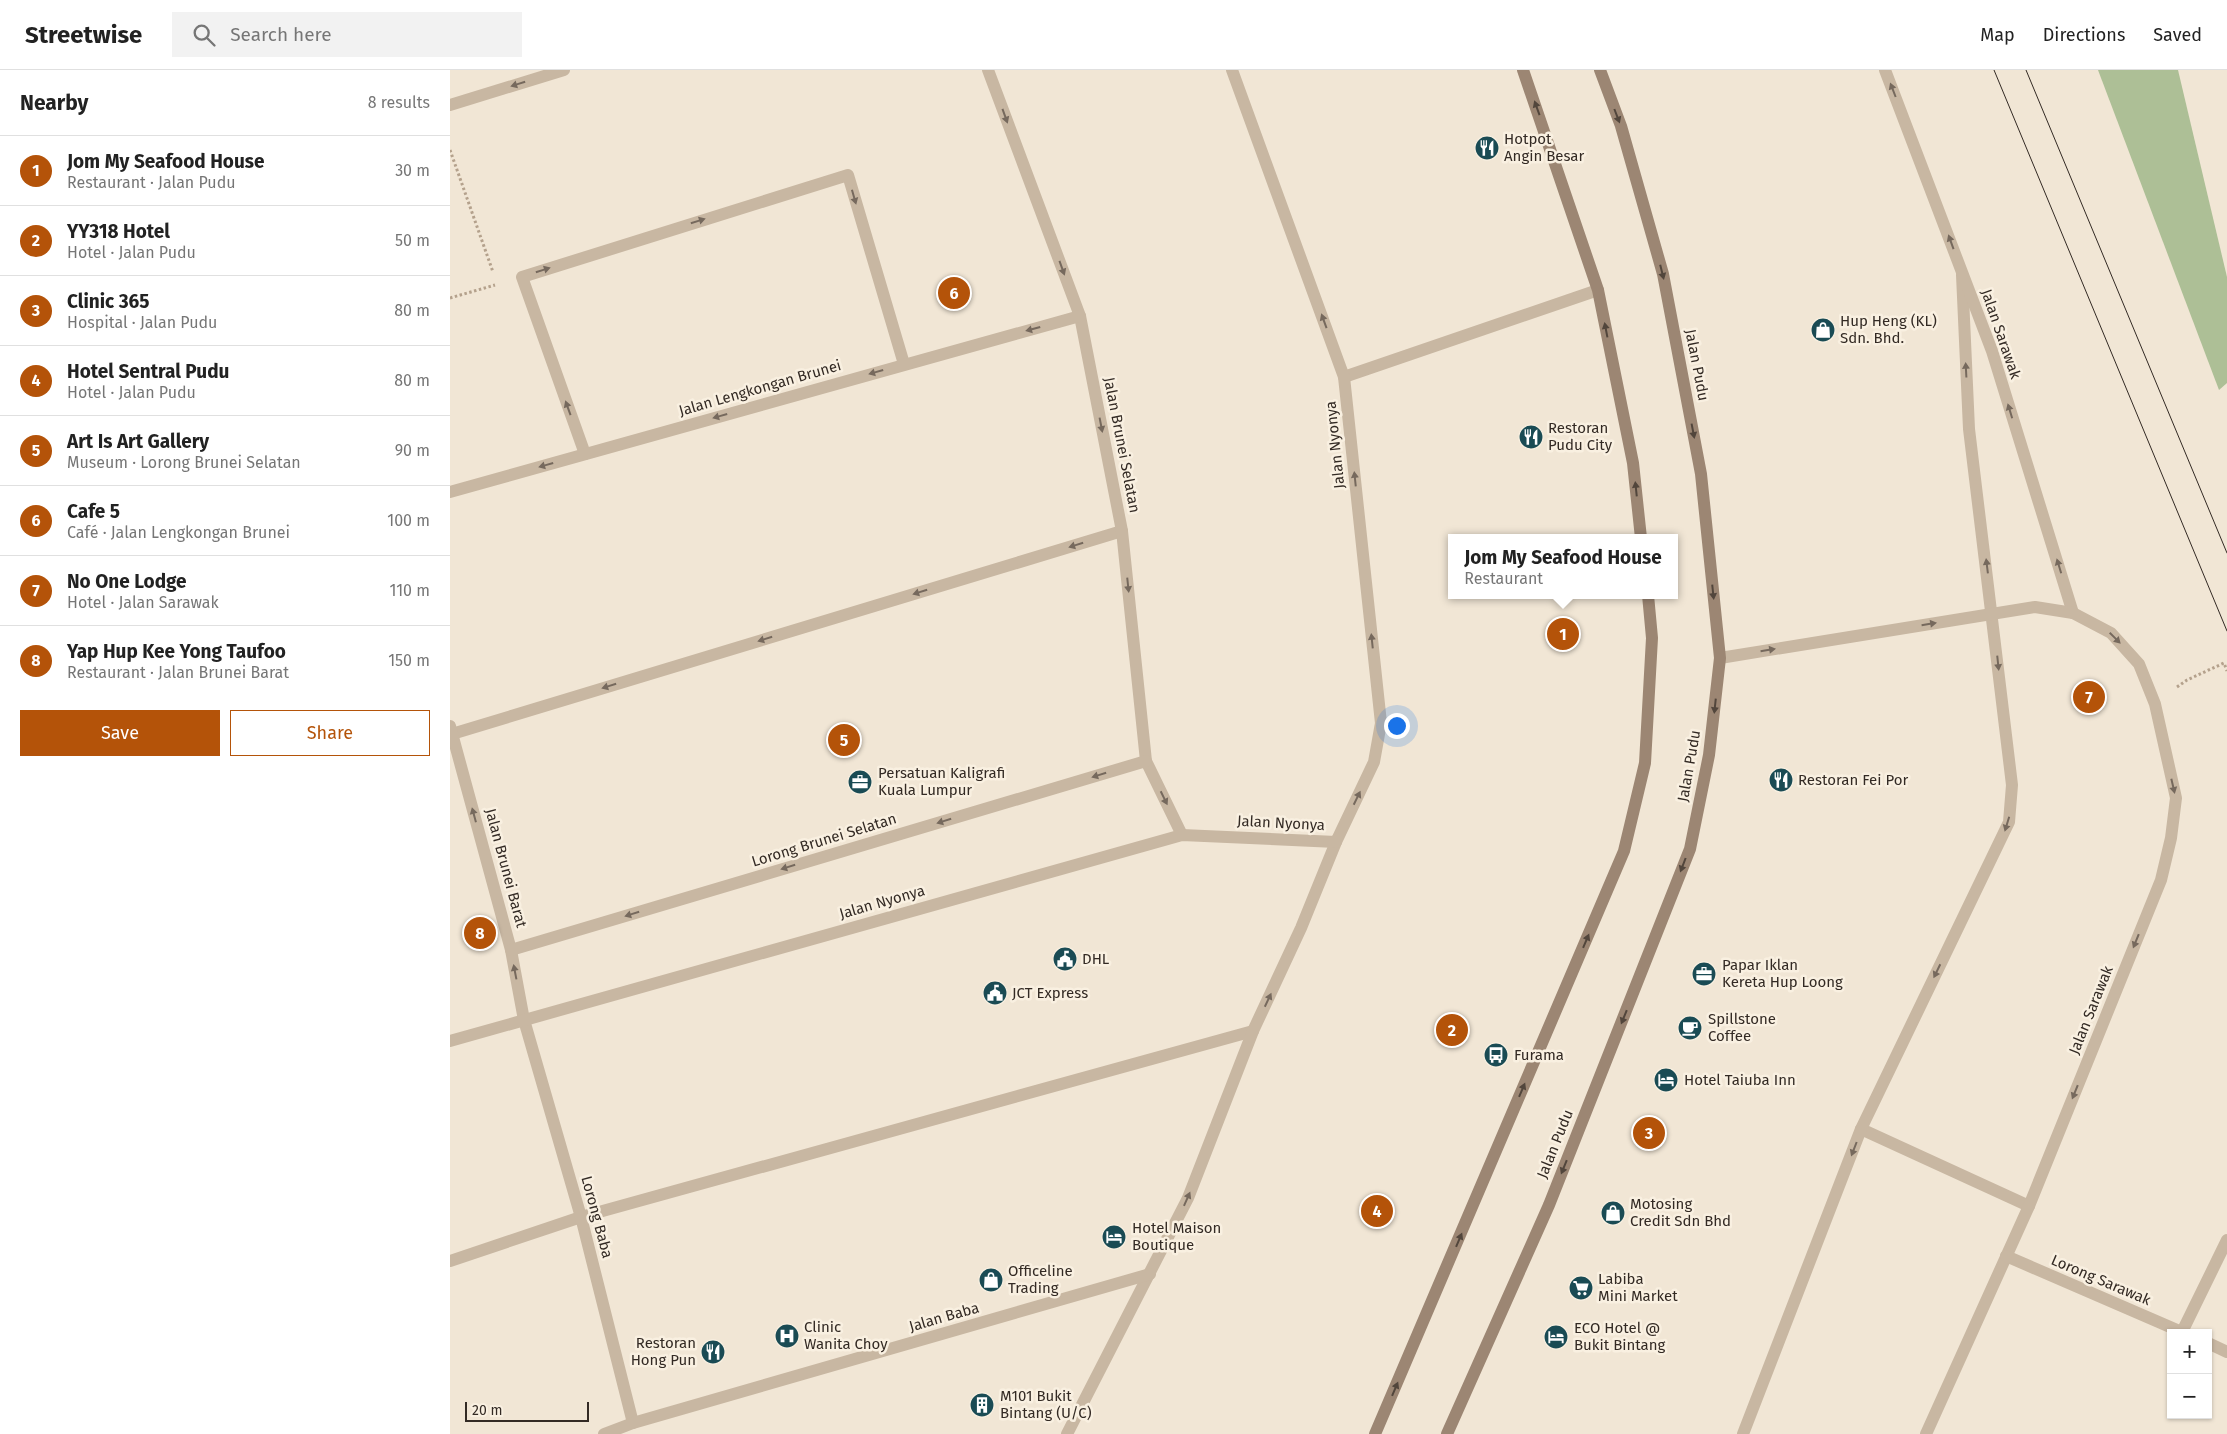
<!DOCTYPE html>
<meta charset="utf-8">
<style>
:root{--surface:#fff;--page:#f2f2f2;--text:#222;--muted:#767676;--line:#e0e0e0;--accent:#b45309}
body{margin:0;font-family:"Fira Sans",sans-serif;background:var(--page);color:var(--text)}
.controls{position:absolute;right:15px;bottom:15px;display:grid;overflow:hidden;border-radius:0px;box-shadow:0 1px 4px #0004}
.controls button{width:45px;height:45px;display:grid;place-items:center;padding:0;border:0;border-bottom:1px solid var(--line);background:var(--surface);color:var(--text);font:25px sans-serif}
.scale{position:absolute;left:15px;bottom:12px;width:124px;box-sizing:border-box;padding-left:5px;border:2px solid #332a24;border-top:0;font-size:14px;line-height:18px;white-space:nowrap;color:#332a24;-webkit-text-stroke:4px #f9f0e1;paint-order:stroke}
.you{position:absolute;left:946px;top:655px;width:18px;height:18px;margin:-12px;border:4px solid #fff;border-radius:50%;background:#1a73e8;box-shadow:0 0 0 8px #1a73e833}
.badge{display:grid;place-items:center;width:32px;height:32px;border-radius:50%;background:var(--accent);color:#fff;font-size:16px;font-weight:700}
.pin{position:absolute;translate:-50% -50%;border:2px solid #fff;box-shadow:0 1px 5px #0006}
.popup{position:absolute;left:998px;top:464px;width:230px;height:65px;box-sizing:border-box;display:grid;place-content:center;border-radius:0px;background:var(--surface);filter:drop-shadow(0 1px 4px #0005);font-size:16px;white-space:nowrap;color:var(--muted)}
.popup b{font-size:19px;color:var(--text)}
.popup::after{content:'';position:absolute;left:50%;top:100%;margin-left:-10px;border:10px solid transparent;border-top-color:var(--surface)}
.list{margin:0;padding:0;list-style:none}
h2{display:flex;justify-content:space-between;align-items:center;height:65px;margin:0;padding:0 20px;font-size:21px}
h2 small{font-size:16px;font-weight:400;color:var(--muted)}
.list li{display:grid;grid-template-columns:32px 1fr auto;gap:15px;align-items:center;box-sizing:border-box;height:70px;padding:0 20px;border-top:1px solid var(--line)}
.list b{display:block;font-size:19px;white-space:nowrap}
.list p{margin:0;font-size:16px;white-space:nowrap;color:var(--muted)}
.list em{font-size:16px;font-style:normal;color:var(--muted)}
.actions{display:flex;gap:10px;padding:15px 20px}
.actions a{flex:1;padding:11px 0;border:1px solid var(--accent);border-radius:0px;text-align:center;font-size:18px;color:var(--accent)}
.actions .main{background:var(--accent);color:#fff}
.icon{flex:none;width:28px;height:28px;fill:none;stroke:currentColor;stroke-width:2;stroke-linecap:round;stroke-linejoin:round}
.map{position:relative;flex:none;width:1777px;height:1364px;overflow:hidden}
header{display:flex;align-items:center;gap:30px;box-sizing:border-box;height:70px;padding:0 25px;background:var(--surface);border-bottom:1px solid var(--line)}
header strong{font-size:24px}
nav{display:flex;gap:28px;margin-inline-start:auto;font-size:18px}
.search{width:350px;height:45px;background:var(--page);display:flex;align-items:center;gap:12px;box-sizing:border-box;padding:0 18px;border-radius:0px;color:var(--muted);font-size:19px}
main{display:flex}
aside{flex:1;background:var(--surface)}
.map>svg:first-child{display:block}
.green{fill:#adbf96}
.lines{fill:none;stroke-linecap:round;stroke-linejoin:round}
.path{stroke:#b4a18c;stroke-width:3;stroke-dasharray:2.5 2.5;stroke-linecap:butt}
.service{stroke:#c8b7a2;stroke-width:12}
.minor{stroke:#c8b7a2;stroke-width:12}
.secondary{stroke:#9c8673;stroke-width:12}
.tram{stroke:#332a24;stroke-width:1}
.oneway{fill:#76695d}
.oneway2{fill:#52463c}
.labels{text-anchor:middle;stroke-width:5;stroke-linejoin:round;paint-order:stroke}
.poi-label{font-size:15px;fill:#332a24;stroke:#f9f0e1;text-anchor:start}
.street-label{font-size:15px;fill:#332a24;stroke:#f9f0e1}
</style>
<header>
<strong>Streetwise</strong>
<div class="search"><svg class="icon" aria-label="search" viewBox="0 0 24 24"><circle cx="10" cy="10" r="6"/><path d="M15 15l6 6"/></svg>Search here</div>
<nav><a>Map</a><a>Directions</a><a>Saved</a></nav>
</header>
<main>
<aside>
<h2>Nearby<small>8 results</small></h2>
<ul class="list">
<li><span class="badge">1</span><div><b>Jom My Seafood House</b><p>Restaurant · Jalan Pudu</p></div><em>30 m</em></li>
<li><span class="badge">2</span><div><b>YY318 Hotel</b><p>Hotel · Jalan Pudu</p></div><em>50 m</em></li>
<li><span class="badge">3</span><div><b>Clinic 365</b><p>Hospital · Jalan Pudu</p></div><em>80 m</em></li>
<li><span class="badge">4</span><div><b>Hotel Sentral Pudu</b><p>Hotel · Jalan Pudu</p></div><em>80 m</em></li>
<li><span class="badge">5</span><div><b>Art Is Art Gallery</b><p>Museum · Lorong Brunei Selatan</p></div><em>90 m</em></li>
<li><span class="badge">6</span><div><b>Cafe 5</b><p>Café · Jalan Lengkongan Brunei</p></div><em>100 m</em></li>
<li><span class="badge">7</span><div><b>No One Lodge</b><p>Hotel · Jalan Sarawak</p></div><em>110 m</em></li>
<li><span class="badge">8</span><div><b>Yap Hup Kee Yong Taufoo</b><p>Restaurant · Jalan Brunei Barat</p></div><em>150 m</em></li>
</ul>
<div class="actions"><a class="main">Save</a><a>Share</a></div>
</aside>
<div class="map">
<svg width="1777" height="1364" viewBox="0 0 1777 1364">
<rect width="100%" height="100%" fill="#f1e6d5"/>
<path class="green" d="M1648,0H1728L1777,207V313L1769,320Z"/>
<g class="lines">
<g class="path">
<path d="M0,80L43,202"/>
<path d="M0,228L45,215"/>
<path d="M1727,617L1737,610L1774,593L1777,601"/>
</g>
<g class="service">
<path d="M0,35L114,0"/>
<path d="M894,307L1148,220"/>
<path d="M135,384L72,207L398,105L454,294"/>
<path d="M2,664L672,461"/>
<path d="M1411,1059L1579,1136"/>
<path d="M0,1191L131,1147L803,961"/>
<path d="M1732,1262L1777,1170"/>
<path d="M617,1364L738,1128L803,961L851,858L886,772"/>
<path d="M1293,1364L1411,1059L1559,752L1562,715L1519,359L1512,205"/>
</g>
<g class="minor">
<path d="M538,0L630,246L672,461L696,691L732,765"/>
<path d="M1435,0L1542,281L1623,543"/>
<path d="M0,422L630,246"/>
<path d="M1270,588L1585,537L1623,543L1661,563L1689,594L1705,634L1726,728L1721,768L1711,810L1579,1136L1476,1364"/>
<path d="M0,656L61,880L74,950L131,1147L183,1353"/>
<path d="M61,880L696,691"/>
<path d="M0,971L732,765L886,772L924,692L931,653L894,307L782,0"/>
<path d="M1556,1186L1734,1263"/>
<path d="M1758,1273L1777,1282"/>
<path d="M154,1364L183,1353L700,1204"/>
</g>
<g class="secondary">
<path d="M1073,0L1148,220L1183,393L1191,468"/>
<path d="M925,1364L1174,781L1195,693L1202,568L1198,525"/>
<path d="M997,1364L1099,1135L1240,779L1259,685L1270,588L1251,404L1213,204L1171,56L1150,0"/>
</g>
<g class="tram">
<path d="M1544,0L1777,561"/>
<path d="M1576,0L1777,483"/>
</g>
</g>
<defs><path id="oneway-solid" d="M-6-.8H1V-3.2L6.5 0L1 3.2V.8H-6Z" transform="scale(1.25)"/></defs>
<g class="oneway">
<use href="#oneway-solid" transform="translate(68 14) rotate(163)"/>
<use href="#oneway-solid" transform="translate(1443 20) rotate(-111)"/>
<use href="#oneway-solid" transform="translate(555 46) rotate(70)"/>
<use href="#oneway-solid" transform="translate(404 127) rotate(74)"/>
<use href="#oneway-solid" transform="translate(248 151) rotate(-17)"/>
<use href="#oneway-solid" transform="translate(1501 172) rotate(-110)"/>
<use href="#oneway-solid" transform="translate(612 198) rotate(70)"/>
<use href="#oneway-solid" transform="translate(93 200) rotate(-17)"/>
<use href="#oneway-solid" transform="translate(874 251) rotate(-110)"/>
<use href="#oneway-solid" transform="translate(583 259) rotate(165)"/>
<use href="#oneway-solid" transform="translate(1516 300) rotate(-93)"/>
<use href="#oneway-solid" transform="translate(426 302) rotate(164)"/>
<use href="#oneway-solid" transform="translate(118 338) rotate(-110)"/>
<use href="#oneway-solid" transform="translate(1560 341) rotate(-107)"/>
<use href="#oneway-solid" transform="translate(270 346) rotate(164)"/>
<use href="#oneway-solid" transform="translate(651 355) rotate(79)"/>
<use href="#oneway-solid" transform="translate(96 395) rotate(164)"/>
<use href="#oneway-solid" transform="translate(905 409) rotate(-96)"/>
<use href="#oneway-solid" transform="translate(626 475) rotate(163)"/>
<use href="#oneway-solid" transform="translate(1537 496) rotate(-97)"/>
<use href="#oneway-solid" transform="translate(1609 496) rotate(-107)"/>
<use href="#oneway-solid" transform="translate(678 515) rotate(84)"/>
<use href="#oneway-solid" transform="translate(470 522) rotate(163)"/>
<use href="#oneway-solid" transform="translate(1479 554) rotate(-9)"/>
<use href="#oneway-solid" transform="translate(1665 568) rotate(45)"/>
<use href="#oneway-solid" transform="translate(315 569) rotate(163)"/>
<use href="#oneway-solid" transform="translate(922 571) rotate(-96)"/>
<use href="#oneway-solid" transform="translate(1318 580) rotate(-9)"/>
<use href="#oneway-solid" transform="translate(1548 593) rotate(84)"/>
<use href="#oneway-solid" transform="translate(159 616) rotate(163)"/>
<use href="#oneway-solid" transform="translate(649 705) rotate(163)"/>
<use href="#oneway-solid" transform="translate(1723 716) rotate(77)"/>
<use href="#oneway-solid" transform="translate(714 728) rotate(64)"/>
<use href="#oneway-solid" transform="translate(907 728) rotate(-64)"/>
<use href="#oneway-solid" transform="translate(24 745) rotate(-105)"/>
<use href="#oneway-solid" transform="translate(494 751) rotate(163)"/>
<use href="#oneway-solid" transform="translate(1557 754) rotate(107)"/>
<use href="#oneway-solid" transform="translate(338 797) rotate(163)"/>
<use href="#oneway-solid" transform="translate(182 844) rotate(163)"/>
<use href="#oneway-solid" transform="translate(1686 871) rotate(112)"/>
<use href="#oneway-solid" transform="translate(1487 901) rotate(116)"/>
<use href="#oneway-solid" transform="translate(65 902) rotate(-101)"/>
<use href="#oneway-solid" transform="translate(818 930) rotate(-65)"/>
<use href="#oneway-solid" transform="translate(1625 1022) rotate(112)"/>
<use href="#oneway-solid" transform="translate(1404 1079) rotate(111)"/>
<use href="#oneway-solid" transform="translate(737 1129) rotate(-66)"/>
</g>
<g class="oneway2">
<use href="#oneway-solid" transform="translate(1087 38) rotate(-110)"/>
<use href="#oneway-solid" transform="translate(1167 46) rotate(69)"/>
<use href="#oneway-solid" transform="translate(1212 202) rotate(76)"/>
<use href="#oneway-solid" transform="translate(1156 260) rotate(-101)"/>
<use href="#oneway-solid" transform="translate(1243 361) rotate(79)"/>
<use href="#oneway-solid" transform="translate(1186 419) rotate(-96)"/>
<use href="#oneway-solid" transform="translate(1263 522) rotate(84)"/>
<use href="#oneway-solid" transform="translate(1265 636) rotate(96)"/>
<use href="#oneway-solid" transform="translate(1233 795) rotate(111)"/>
<use href="#oneway-solid" transform="translate(1136 871) rotate(-67)"/>
<use href="#oneway-solid" transform="translate(1174 947) rotate(112)"/>
<use href="#oneway-solid" transform="translate(1072 1020) rotate(-67)"/>
<use href="#oneway-solid" transform="translate(1114 1097) rotate(112)"/>
<use href="#oneway-solid" transform="translate(1009 1170) rotate(-67)"/>
<use href="#oneway-solid" transform="translate(945 1319) rotate(-67)"/>
</g>
<defs>
<symbol id="restaurant-disc" viewBox="-11 -11 22 22"><circle r="9.5" fill="#1a4b54" stroke="#f9f0e1"/><path d="M-5-6h1v4h1v-4h1v4h1v-4h1v5L-1.5 .5V6h-2V.5L-5-1ZM5-6V6H3V1.5H1.5Q1.5-4 5-6Z" fill="#fff"/></symbol>
<symbol id="shop-disc" viewBox="-11 -11 22 22"><circle r="9.5" fill="#1a4b54" stroke="#f9f0e1"/><path d="M-5-2.5h2.3a2.7 3.5 0 0 1 5.4 0H5L5.5 6h-11ZM-1.5-2.5h3a1.5 2.3 0 0 0-3 0Z" fill="#fff"/></symbol>
<symbol id="office-disc" viewBox="-11 -11 22 22"><circle r="9.5" fill="#1a4b54" stroke="#f9f0e1"/><path d="M-6-3h4V-5.5h4V-3h4V5H-6ZM-1-4.5V-3h2v-1.5ZM-6 0V1H6V0Z" fill="#fff"/></symbol>
<symbol id="civic-disc" viewBox="-11 -11 22 22"><circle r="9.5" fill="#1a4b54" stroke="#f9f0e1"/><path d="M-.6-6.5H3V-4.5H.6V-3L4-1V1h2V6H-6V1h2V-1L-.6-3ZM-1.2 2.5V6h2.4V2.5Z" fill="#fff"/></symbol>
<symbol id="cafe-disc" viewBox="-11 -11 22 22"><circle r="9.5" fill="#1a4b54" stroke="#f9f0e1"/><path d="M-5.5-4.5H6V0H3Q3 3.5 0 3.5H-2.5Q-5.5 3.5-5.5 0ZM3-3.2v2h1.7v-2ZM-6 4.5H4V6H-6Z" fill="#fff"/></symbol>
<symbol id="bus-disc" viewBox="-11 -11 22 22"><circle r="9.5" fill="#1a4b54" stroke="#f9f0e1"/><path d="M-5-6H5V4H4V6H2V4H-2V6H-4V4H-5ZM-3.5-4V0h7V-4ZM-3.5 1.2v1.5H-2V1.2ZM2 1.2v1.5H3.5V1.2Z" fill="#fff"/></symbol>
<symbol id="hotel-disc" viewBox="-11 -11 22 22"><circle r="9.5" fill="#1a4b54" stroke="#f9f0e1"/><path d="M-6-4.5h1.5V1H6V5H4.5V3h-9V5H-6ZM-4 0a1.8 1.8 0 1 1 3.6 0ZM.5 0V-2.5h3Q6-2.5 6 0Z" fill="#fff"/></symbol>
<symbol id="supermarket-disc" viewBox="-11 -11 22 22"><circle r="9.5" fill="#1a4b54" stroke="#f9f0e1"/><path d="M-6-5.5h2.5l.6 2H6L4.5 2H-2.5L-4.4-4H-6ZM-1.5 3.2a1.3 1.3 0 1 0 .1 0ZM3 3.2a1.3 1.3 0 1 0 .1 0Z" fill="#fff"/></symbol>
<symbol id="hospital-disc" viewBox="-11 -11 22 22"><circle r="9.5" fill="#1a4b54" stroke="#f9f0e1"/><path d="M-5-5h3v3.5h4V-5h3V5h-3V1.5h-4V5h-3Z" fill="#fff"/></symbol>
<symbol id="building-disc" viewBox="-11 -11 22 22"><circle r="9.5" fill="#1a4b54" stroke="#f9f0e1"/><path d="M-4-6H4V6H1V3H-1V6H-4ZM-2.5-4.3h1.7v1.8h-1.7ZM.8-4.3h1.7v1.8H.8ZM-2.5-1h1.7V.8h-1.7ZM.8-1h1.7V.8H.8Z" fill="#fff"/></symbol>
</defs>
<g fill-rule="evenodd">
<use href="#restaurant-disc" x="1023" y="64" width="28" height="28"/>
<use href="#shop-disc" x="1359" y="246" width="28" height="28"/>
<use href="#restaurant-disc" x="1067" y="353" width="28" height="28"/>
<use href="#restaurant-disc" x="1317" y="696" width="28" height="28"/>
<use href="#office-disc" x="396" y="698" width="28" height="28"/>
<use href="#civic-disc" x="601" y="875" width="28" height="28"/>
<use href="#office-disc" x="1240" y="890" width="28" height="28"/>
<use href="#civic-disc" x="531" y="909" width="28" height="28"/>
<use href="#cafe-disc" x="1226" y="944" width="28" height="28"/>
<use href="#bus-disc" x="1032" y="971" width="28" height="28"/>
<use href="#hotel-disc" x="1202" y="996" width="28" height="28"/>
<use href="#shop-disc" x="1149" y="1129" width="28" height="28"/>
<use href="#hotel-disc" x="650" y="1153" width="28" height="28"/>
<use href="#shop-disc" x="527" y="1196" width="28" height="28"/>
<use href="#supermarket-disc" x="1117" y="1204" width="28" height="28"/>
<use href="#hospital-disc" x="323" y="1252" width="28" height="28"/>
<use href="#hotel-disc" x="1092" y="1253" width="28" height="28"/>
<use href="#restaurant-disc" x="249" y="1268" width="28" height="28"/>
<use href="#building-disc" x="518" y="1321" width="28" height="28"/>
</g>
<g class="labels">
<g class="poi-label">
<text x="1054" y="74">Hotpot<tspan x="1054" dy="17">Angin Besar</tspan></text>
<text x="1390" y="256">Hup Heng (KL)<tspan x="1390" dy="17">Sdn. Bhd.</tspan></text>
<text x="1098" y="363">Restoran<tspan x="1098" dy="17">Pudu City</tspan></text>
<text x="428" y="708">Persatuan Kaligrafi<tspan x="428" dy="17">Kuala Lumpur</tspan></text>
<text x="1348" y="715">Restoran Fei Por</text>
<text x="632" y="894">DHL</text>
<text x="1272" y="900">Papar Iklan<tspan x="1272" dy="17">Kereta Hup Loong</tspan></text>
<text x="562" y="928">JCT Express</text>
<text x="1258" y="954">Spillstone<tspan x="1258" dy="17">Coffee</tspan></text>
<text x="1064" y="990">Furama</text>
<text x="1234" y="1015">Hotel Taiuba Inn</text>
<text x="1180" y="1139">Motosing<tspan x="1180" dy="17">Credit Sdn Bhd</tspan></text>
<text x="682" y="1163">Hotel Maison<tspan x="682" dy="17">Boutique</tspan></text>
<text x="558" y="1206">Officeline<tspan x="558" dy="17">Trading</tspan></text>
<text x="1148" y="1214">Labiba<tspan x="1148" dy="17">Mini Market</tspan></text>
<text x="354" y="1262">Clinic<tspan x="354" dy="17">Wanita Choy</tspan></text>
<text x="1124" y="1263">ECO Hotel @<tspan x="1124" dy="17">Bukit Bintang</tspan></text>
<text x="246" y="1278" text-anchor="end">Restoran<tspan x="246" dy="17">Hong Pun</tspan></text>
<text x="550" y="1331">M101 Bukit<tspan x="550" dy="17">Bintang (U/C)</tspan></text>
</g>
<g class="street-label">
<text transform="translate(1551 264) rotate(71)" y="5">Jalan Sarawak</text>
<text transform="translate(1247 295) rotate(79)" y="5">Jalan Pudu</text>
<text transform="translate(310 318) rotate(-16)" y="5">Jalan Lengkongan Brunei</text>
<text transform="translate(672 375) rotate(79)" y="5">Jalan Brunei Selatan</text>
<text transform="translate(885 375) rotate(-96)" y="5">Jalan Nyonya</text>
<text transform="translate(1239 696) rotate(-80)" y="5">Jalan Pudu</text>
<text transform="translate(831 753) rotate(3)" y="5">Jalan Nyonya</text>
<text transform="translate(374 770) rotate(-17)" y="5">Lorong Brunei Selatan</text>
<text transform="translate(56 798) rotate(75)" y="5">Jalan Brunei Barat</text>
<text transform="translate(432 832) rotate(-16)" y="5">Jalan Nyonya</text>
<text transform="translate(1641 940) rotate(-68)" y="5">Jalan Sarawak</text>
<text transform="translate(1105 1074) rotate(-68)" y="5">Jalan Pudu</text>
<text transform="translate(147 1147) rotate(75)" y="5">Lorong Baba</text>
<text transform="translate(1651 1210) rotate(23)" y="5">Lorong Sarawak</text>
<text transform="translate(494 1247) rotate(-16)" y="5">Jalan Baba</text>
</g>
</g>
</svg>
<div class="controls">
<button>+</button>
<button>−</button>
</div>
<div class="scale">20 m</div>
<div class="you"></div>
<div class="pin badge" style="left:1113px;top:564px">1</div>
<div class="popup"><b>Jom My Seafood House</b>Restaurant</div>
<div class="pin badge" style="left:1002px;top:960px">2</div>
<div class="pin badge" style="left:1199px;top:1063px">3</div>
<div class="pin badge" style="left:927px;top:1141px">4</div>
<div class="pin badge" style="left:394px;top:670px">5</div>
<div class="pin badge" style="left:504px;top:223px">6</div>
<div class="pin badge" style="left:1639px;top:627px">7</div>
<div class="pin badge" style="left:30px;top:863px">8</div>
</div>
</main>
